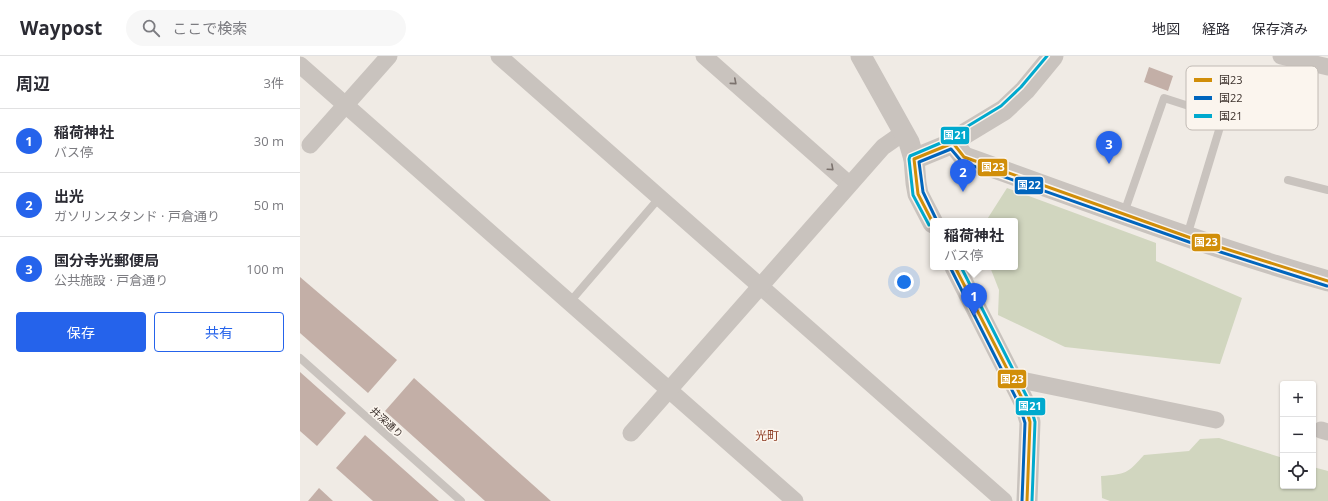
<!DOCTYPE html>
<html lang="ja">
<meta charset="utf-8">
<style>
:root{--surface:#fff;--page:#f7f7f7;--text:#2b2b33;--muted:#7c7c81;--line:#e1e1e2;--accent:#2563eb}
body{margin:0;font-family:"Open Sans","Noto Sans JP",sans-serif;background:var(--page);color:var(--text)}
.controls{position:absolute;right:12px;bottom:12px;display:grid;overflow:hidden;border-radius:4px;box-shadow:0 1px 3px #0004}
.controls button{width:36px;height:36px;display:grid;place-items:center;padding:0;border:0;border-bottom:1px solid var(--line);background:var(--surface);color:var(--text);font:20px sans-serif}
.you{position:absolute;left:604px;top:226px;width:14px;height:14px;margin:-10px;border:3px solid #fff;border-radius:50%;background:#1a73e8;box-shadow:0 0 0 6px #1a73e833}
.badge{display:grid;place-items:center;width:26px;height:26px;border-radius:50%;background:var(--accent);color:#fff;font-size:13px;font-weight:700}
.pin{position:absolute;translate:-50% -33px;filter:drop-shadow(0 1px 2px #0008)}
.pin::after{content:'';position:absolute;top:21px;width:14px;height:12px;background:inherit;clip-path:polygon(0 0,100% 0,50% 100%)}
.popup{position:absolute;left:630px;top:162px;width:88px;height:52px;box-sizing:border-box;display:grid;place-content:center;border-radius:4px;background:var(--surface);filter:drop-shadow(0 1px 3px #0005);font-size:13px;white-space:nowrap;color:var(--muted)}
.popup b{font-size:15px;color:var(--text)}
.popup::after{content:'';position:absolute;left:50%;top:100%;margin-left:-8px;border:8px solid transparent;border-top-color:var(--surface)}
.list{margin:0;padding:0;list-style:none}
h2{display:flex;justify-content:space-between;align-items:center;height:52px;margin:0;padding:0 16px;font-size:17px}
h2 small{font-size:13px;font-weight:400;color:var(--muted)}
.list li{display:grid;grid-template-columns:26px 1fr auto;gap:12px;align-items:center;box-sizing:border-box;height:64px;padding:0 16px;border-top:1px solid var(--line)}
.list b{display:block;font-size:15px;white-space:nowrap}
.list p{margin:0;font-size:13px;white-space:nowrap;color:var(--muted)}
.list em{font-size:13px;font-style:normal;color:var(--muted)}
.actions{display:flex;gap:8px;padding:12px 16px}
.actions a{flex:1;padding:9px 0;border:1px solid var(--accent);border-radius:4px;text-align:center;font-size:14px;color:var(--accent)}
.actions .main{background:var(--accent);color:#fff}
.icon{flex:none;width:22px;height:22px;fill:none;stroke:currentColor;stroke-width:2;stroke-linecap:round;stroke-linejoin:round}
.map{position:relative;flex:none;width:1028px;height:445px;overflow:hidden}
header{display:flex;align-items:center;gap:24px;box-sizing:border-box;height:56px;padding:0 20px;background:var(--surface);border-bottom:1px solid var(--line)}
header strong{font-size:19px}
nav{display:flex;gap:22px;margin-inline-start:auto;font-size:14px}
.search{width:280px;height:36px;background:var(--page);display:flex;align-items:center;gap:10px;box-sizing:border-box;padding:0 14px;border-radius:22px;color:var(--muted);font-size:15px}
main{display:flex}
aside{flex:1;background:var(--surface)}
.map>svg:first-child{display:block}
.green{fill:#d1d6bf}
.building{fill:#c3afa7}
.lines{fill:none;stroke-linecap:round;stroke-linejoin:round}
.service{stroke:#c9c3be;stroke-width:8}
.minor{stroke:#c9c3be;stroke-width:17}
.tertiary{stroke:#c9c3be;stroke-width:21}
.bus-1-casing{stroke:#fbf5ee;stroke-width:6}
.bus-2-casing{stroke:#fbf5ee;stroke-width:6}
.bus-3-casing{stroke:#fbf5ee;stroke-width:6}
.bus-1{stroke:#d18e09;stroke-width:3}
.bus-2{stroke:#0065bd;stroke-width:3}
.bus-3{stroke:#00a9ce;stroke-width:3}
.oneway{stroke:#7b726d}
.labels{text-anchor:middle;stroke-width:3;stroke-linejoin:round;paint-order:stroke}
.street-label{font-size:10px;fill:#3b302b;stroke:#fbf5ee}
.quarter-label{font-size:12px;fill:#8c3b22;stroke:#fbf5ee}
.key{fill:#fbf5ee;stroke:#c1bab4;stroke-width:1}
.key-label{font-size:11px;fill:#3b302b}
.line-badge{stroke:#fbf5ee;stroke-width:1.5}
.badge-label{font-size:11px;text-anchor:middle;font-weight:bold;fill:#fff}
</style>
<header>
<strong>Waypost</strong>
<div class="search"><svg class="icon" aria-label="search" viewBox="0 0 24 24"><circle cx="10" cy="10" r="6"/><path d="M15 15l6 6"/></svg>ここで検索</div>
<nav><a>地図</a><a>経路</a><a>保存済み</a></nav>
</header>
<main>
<aside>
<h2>周辺<small>3件</small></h2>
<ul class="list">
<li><span class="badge">1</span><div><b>稲荷神社</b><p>バス停</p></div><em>30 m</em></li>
<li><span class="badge">2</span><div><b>出光</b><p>ガソリンスタンド · 戸倉通り</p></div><em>50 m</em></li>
<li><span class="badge">3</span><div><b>国分寺光郵便局</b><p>公共施設 · 戸倉通り</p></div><em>100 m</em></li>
</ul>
<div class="actions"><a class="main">保存</a><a>共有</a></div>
</aside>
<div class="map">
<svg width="1028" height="445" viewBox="0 0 1028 445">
<rect width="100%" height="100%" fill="#f0ebe5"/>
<g class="green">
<path d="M707,132L856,187V205L942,242L920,308L765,291L698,259L699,234L690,211H715V165H686Z"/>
<path d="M919,382L983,402V430H1013V411L1028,415V445H810L802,442L801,420C826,418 827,418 844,399L889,395L900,383Z"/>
</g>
<g class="building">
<path d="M849,11L873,20L868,35L844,26Z"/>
<path d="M0,221L97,304L68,337L0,277Z"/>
<path d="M0,316L46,357L17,390L0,375Z"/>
<path d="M114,322L251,445H185L85,355Z"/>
<path d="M65,379L139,445H73L36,412Z"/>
<path d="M19,432L33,445H8Z"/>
</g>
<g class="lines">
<g class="service">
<path d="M988,124L1028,134"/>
<path d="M824,157L864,42L923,61L887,180"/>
<path d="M269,247L360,141"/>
<path d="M0,302L161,445"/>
</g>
<g class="minor">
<path d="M199,0L704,445"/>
<path d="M404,0L549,128"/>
<path d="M981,0L1028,11"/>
<path d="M0,9L495,445"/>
<path d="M10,89L89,0"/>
<path d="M711,322L916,364"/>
<path d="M1021,374L1028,376"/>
<path d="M331,377L583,91L603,77"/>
</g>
<g class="tertiary">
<path d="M561,0L609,86L614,103L616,127L618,138L633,167"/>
<path d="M653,87L664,101C785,144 905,190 1028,225"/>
<path d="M614,103L653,87L666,77L704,54L725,34L753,0"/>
<path d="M655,211L724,346L730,366L727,445"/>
</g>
<defs>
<g id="bus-1">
<path d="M633,167L618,138L614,103L653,87L664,101L891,182L1028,225"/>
<path d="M655,211L724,346L730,366L727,445"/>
</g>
<g id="bus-2">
<path d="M637,165L623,136L619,106L651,93L662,106L889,186L1027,230"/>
<path d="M651,213L719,348L725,367L722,445"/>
</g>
<g id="bus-3">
<path d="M629,169L613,139L609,103L610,100L650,83L663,73L701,50L721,31L747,0"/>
<path d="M661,211L729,345L735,366L732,445"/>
</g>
</defs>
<use href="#bus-1" class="bus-1-casing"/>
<use href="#bus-2" class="bus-2-casing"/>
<use href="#bus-3" class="bus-3-casing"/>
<use href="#bus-1" class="bus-1"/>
<use href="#bus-2" class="bus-2"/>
<use href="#bus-3" class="bus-3"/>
</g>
<defs><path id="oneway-chevron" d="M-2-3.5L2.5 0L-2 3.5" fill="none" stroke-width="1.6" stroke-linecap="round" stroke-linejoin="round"/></defs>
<g class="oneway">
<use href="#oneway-chevron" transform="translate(434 26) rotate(41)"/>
<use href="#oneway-chevron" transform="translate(531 112) rotate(42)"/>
</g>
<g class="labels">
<g class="street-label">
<text transform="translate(87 366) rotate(42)" y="4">井深通り</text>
</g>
<g class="quarter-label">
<text x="467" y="384">光町</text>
</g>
</g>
<rect x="886" y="10" width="132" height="64" rx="6" class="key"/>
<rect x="894" y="22" width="18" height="4" fill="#d18e09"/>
<rect x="894" y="40" width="18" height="4" fill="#0065bd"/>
<rect x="894" y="58" width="18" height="4" fill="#00a9ce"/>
<g class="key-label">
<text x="919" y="28">国23</text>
<text x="919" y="46">国22</text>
<text x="919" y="64">国21</text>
</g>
<g class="line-badge">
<rect x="640" y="70" width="30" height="19" rx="4" fill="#00a9ce"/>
<rect x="677" y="102" width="31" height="19" rx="4" fill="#d18e09"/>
<rect x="714" y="120" width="30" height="19" rx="4" fill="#0065bd"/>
<rect x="891" y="177" width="30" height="19" rx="4" fill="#d18e09"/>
<rect x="697" y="313" width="30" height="20" rx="4" fill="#d18e09"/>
<rect x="715" y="341" width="31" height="19" rx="4" fill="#00a9ce"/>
</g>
<g class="badge-label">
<text x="655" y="83">国21</text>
<text x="693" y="115">国23</text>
<text x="729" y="133">国22</text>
<text x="906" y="190">国23</text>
<text x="712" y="327">国23</text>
<text x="730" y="354">国21</text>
</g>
</svg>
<div class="controls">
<button>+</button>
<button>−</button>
<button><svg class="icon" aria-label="locate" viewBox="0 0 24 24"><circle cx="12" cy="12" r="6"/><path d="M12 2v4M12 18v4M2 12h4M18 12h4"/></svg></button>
</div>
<div class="you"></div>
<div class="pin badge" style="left:674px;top:260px">1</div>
<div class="popup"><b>稲荷神社</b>バス停</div>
<div class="pin badge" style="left:663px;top:136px">2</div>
<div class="pin badge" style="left:809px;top:108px">3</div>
</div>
</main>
